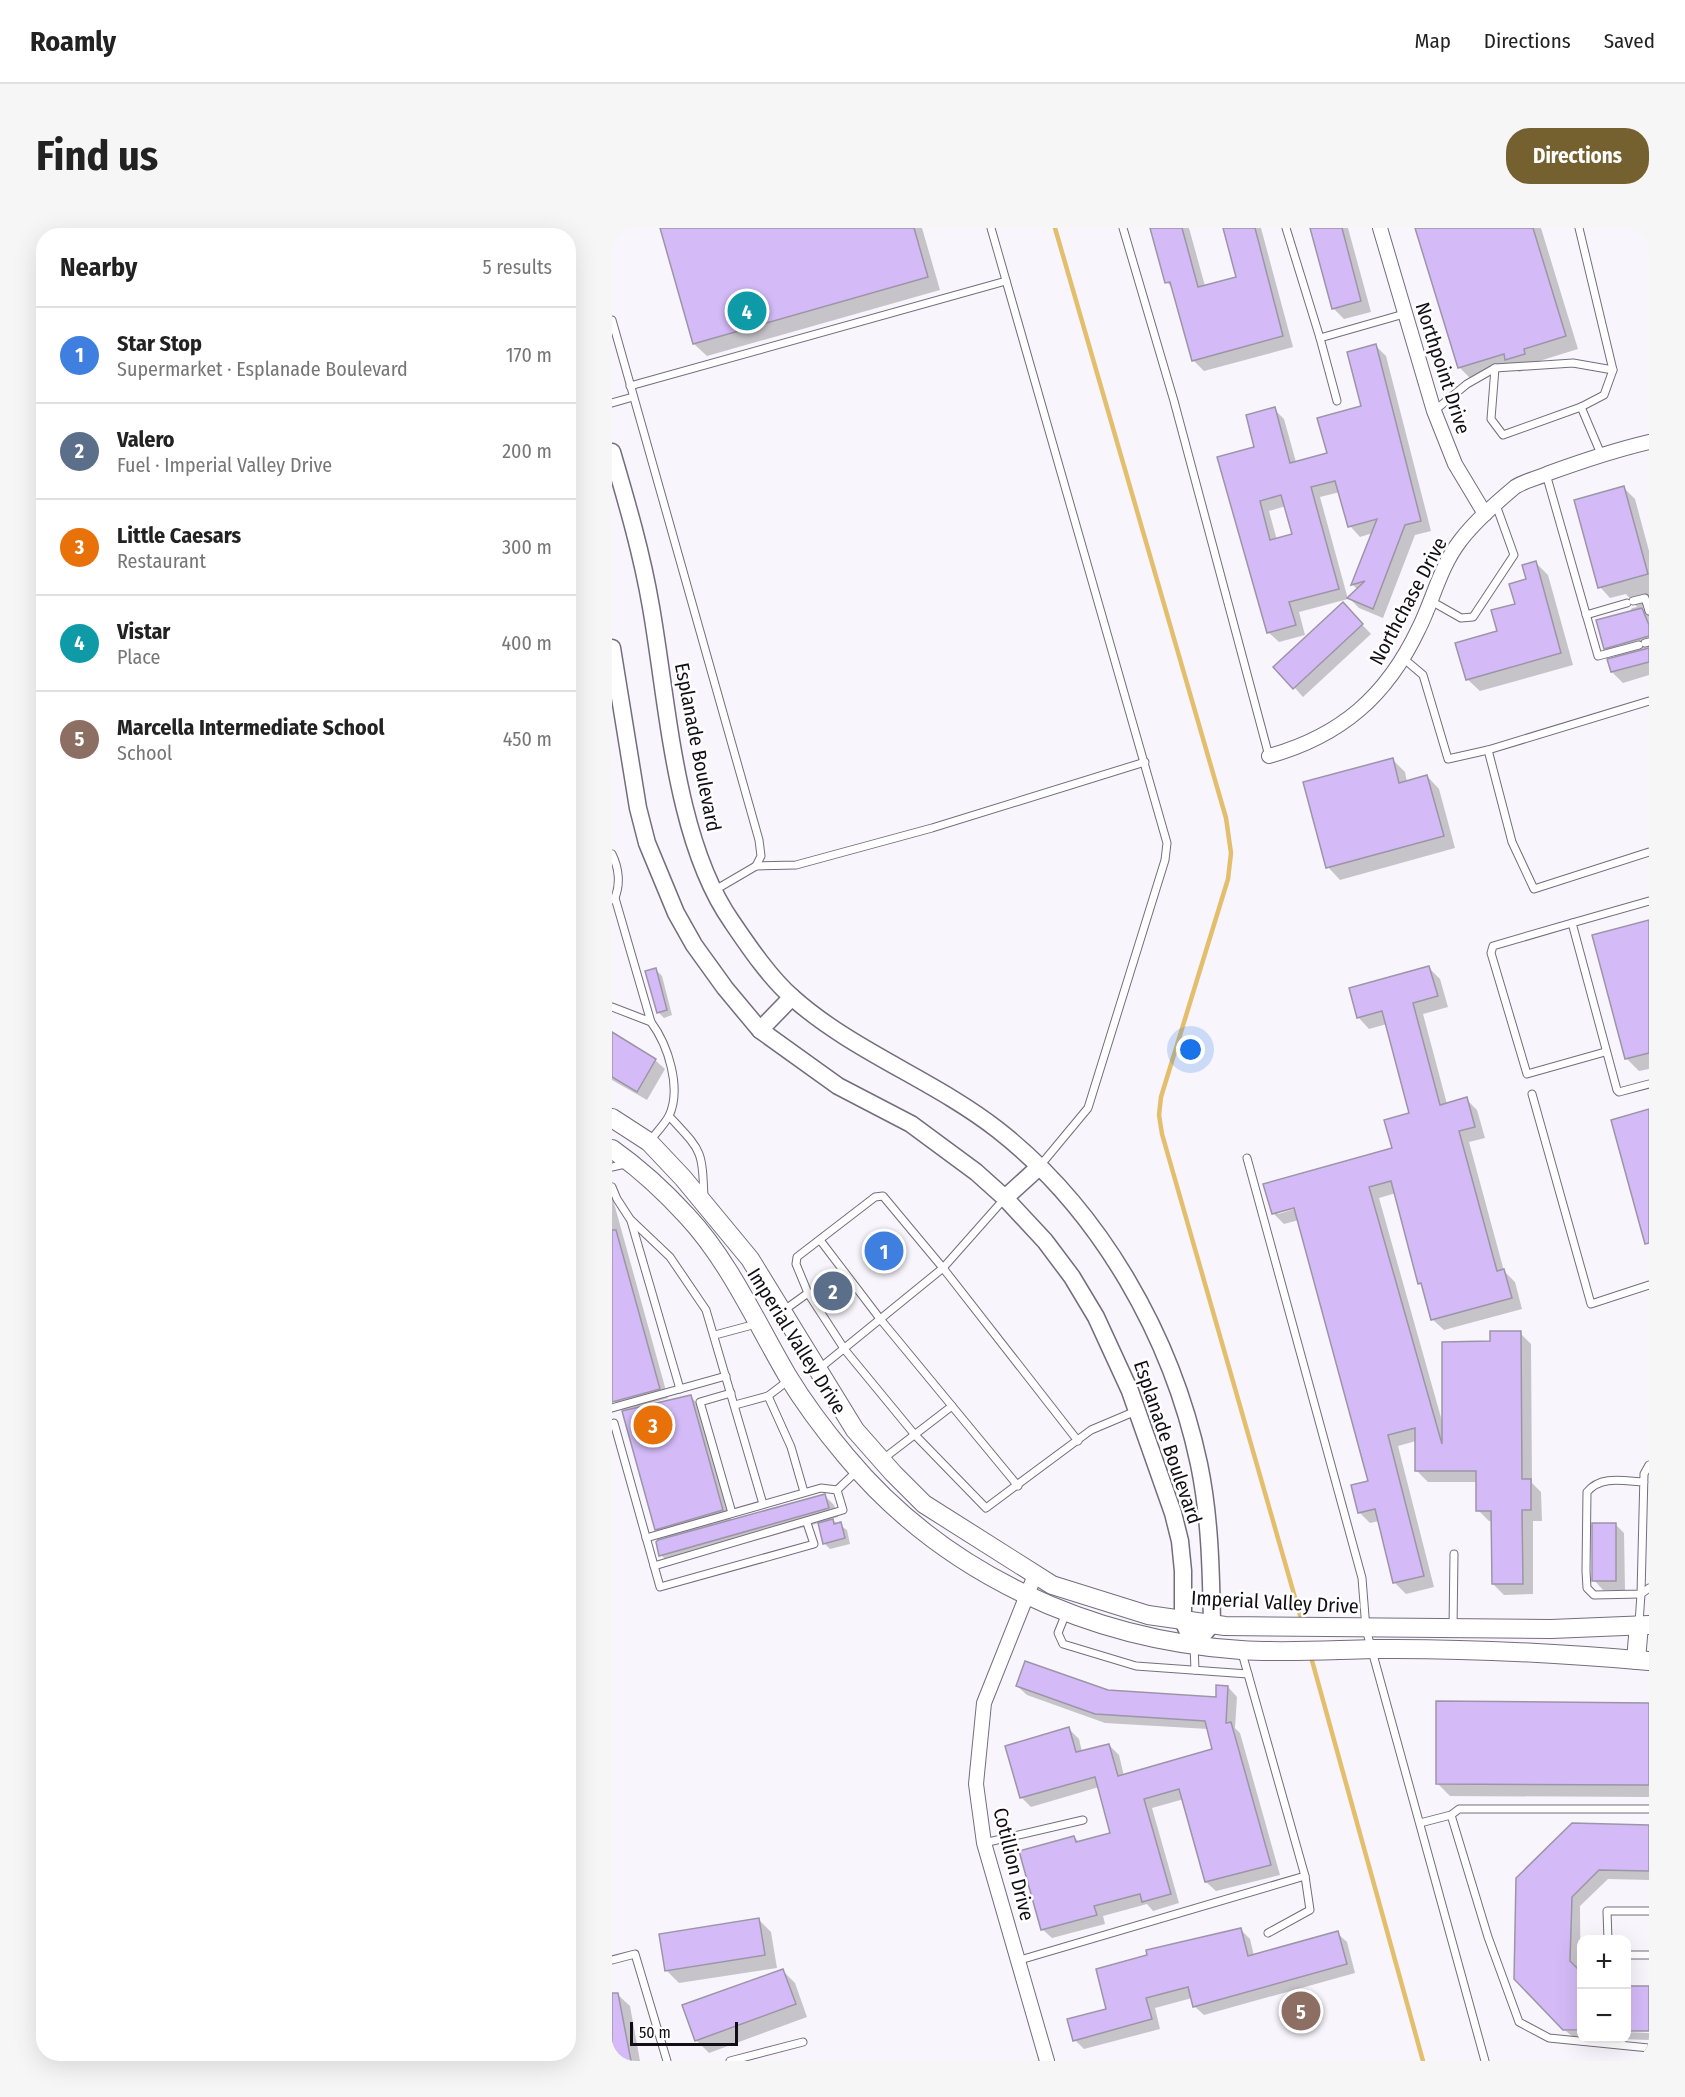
<!DOCTYPE html>
<meta charset="utf-8">
<style>
:root{--surface:#fff;--page:#f6f6f6;--text:#222;--muted:#767676;--line:#e0e0e0;--accent:#75602f}
body{margin:0;font-family:"Fira Sans Condensed",sans-serif;background:var(--page);color:var(--text)}
.controls{position:absolute;right:18px;bottom:18px;display:grid;overflow:hidden;border-radius:12px;box-shadow:0 6px 24px #0002}
.controls button{width:54px;height:54px;display:grid;place-items:center;padding:0;border:0;border-bottom:2px solid var(--line);background:var(--surface);color:var(--text);font:30px sans-serif}
.scale{position:absolute;left:18px;bottom:15px;width:108px;box-sizing:border-box;padding-left:6px;border:3px solid #110f15;border-top:0;font-size:16px;line-height:21px;white-space:nowrap;color:#110f15;-webkit-text-stroke:4px #fff;paint-order:stroke}
.you{position:absolute;left:579px;top:822px;width:21px;height:21px;margin:-15px;border:4px solid #fff;border-radius:50%;background:#1a73e8;box-shadow:0 0 0 9px #1a73e833}
.badge{display:grid;place-items:center;width:39px;height:39px;border-radius:50%;background:var(--accent);color:#fff;font-size:20px;font-weight:700}
.pin{position:absolute;translate:-50% -50%;border:3px solid #fff;box-shadow:0 2px 6px #0006}
.list{margin:0;padding:0;list-style:none}
h2{display:flex;justify-content:space-between;align-items:center;height:78px;margin:0;padding:0 24px;font-size:26px}
h2 small{font-size:20px;font-weight:400;color:var(--muted)}
.list li{display:grid;grid-template-columns:39px 1fr auto;gap:18px;align-items:center;box-sizing:border-box;height:96px;padding:0 24px;border-top:2px solid var(--line)}
.list b{display:block;font-size:22px;white-space:nowrap}
.list p{margin:0;font-size:20px;white-space:nowrap;color:var(--muted)}
.list em{font-size:20px;font-style:normal;color:var(--muted)}
.map{position:relative;flex:none;width:1037px;height:1833px;overflow:hidden;border-radius:24px}
header{display:flex;align-items:center;gap:36px;box-sizing:border-box;height:84px;padding:0 30px;background:var(--surface);border-bottom:2px solid var(--line)}
header strong{font-size:28px}
nav{display:flex;gap:33px;margin-inline-start:auto;font-size:21px}
.intro{display:flex;align-items:center;justify-content:space-between;box-sizing:border-box;height:144px;padding:0 36px}
h1{margin:0;font-size:42px}
.button{padding:15px 27px;border-radius:24px;background:var(--accent);color:#fff;font-size:21px;font-weight:700}
main{display:flex;gap:36px;padding:0 36px}
aside{flex:1;background:var(--surface);border-radius:24px;box-shadow:0 6px 24px #0002}
.map>svg:first-child{display:block}
.shadow{fill:#0003;fill-rule:evenodd}
.lines{fill:none;stroke-linecap:round;stroke-linejoin:round}
.stream{stroke:#e3bf6d;stroke-width:4.5}
.building{fill:#d4bbf8;stroke:#9c95a7;stroke-width:1.5;fill-rule:evenodd}
.service-casing{stroke:#746d7e;stroke-width:9}
.minor-casing{stroke:#746d7e;stroke-width:16}
.tertiary-casing{stroke:#746d7e;stroke-width:19}
.secondary-casing{stroke:#746d7e;stroke-width:20}
.service{stroke:#fff;stroke-width:7}
.minor{stroke:#fff;stroke-width:14}
.tertiary{stroke:#fff;stroke-width:16}
.secondary{stroke:#fff;stroke-width:18}
.labels{text-anchor:middle;stroke-width:5;stroke-linejoin:round;paint-order:stroke}
.street-label{font-size:20px;fill:#110f15;stroke:#fff}
</style>
<header>
<strong>Roamly</strong>
<nav><a>Map</a><a>Directions</a><a>Saved</a></nav>
</header>
<div class="intro"><h1>Find us</h1><a class="button">Directions</a></div>
<main>
<aside>
<h2>Nearby<small>5 results</small></h2>
<ul class="list">
<li><span class="badge" style="background:#3f7fe0">1</span><div><b>Star Stop</b><p>Supermarket · Esplanade Boulevard</p></div><em>170 m</em></li>
<li><span class="badge" style="background:#5c6f8a">2</span><div><b>Valero</b><p>Fuel · Imperial Valley Drive</p></div><em>200 m</em></li>
<li><span class="badge" style="background:#e8710a">3</span><div><b>Little Caesars</b><p>Restaurant</p></div><em>300 m</em></li>
<li><span class="badge" style="background:#0f9aa8">4</span><div><b>Vistar</b><p>Place</p></div><em>400 m</em></li>
<li><span class="badge" style="background:#8d6e63">5</span><div><b>Marcella Intermediate School</b><p>School</p></div><em>450 m</em></li>
</ul>
</aside>
<div class="map">
<svg width="1037" height="1833" viewBox="0 0 1037 1833">
<rect width="100%" height="100%" fill="#f8f5fc"/>
<g class="shadow">
<path d="M49,0H310L328,62L95,128L82,116Z"/>
<path d="M539,0H577L593,58L626,50L612,0H649L681,119L592,143L581,132L562,62L555,54Z"/>
<path d="M698,0H736L759,84L732,91L721,80Z"/>
<path d="M805,0H929L966,121L924,134L925,138L907,144L902,138L859,151L847,139Z"/>
<path d="M764,118L774,128L819,303L803,307L771,390L747,380L737,370L746,362L741,357L761,305L748,309L738,298L728,264L708,269L736,371L687,384L693,407L667,414L656,404L644,220L662,181L672,191L684,234L717,226L751,179ZM674,278L682,307L665,312L657,283Z"/>
<path d="M1012,260L1023,271L1037,323V377L1029,379L1037,387V447L1011,455L1000,444L1004,430L993,420L1020,380L1025,379L1014,366L998,370L988,359Z"/>
<path d="M923,334L936,347L961,437L868,463L855,451L904,377Z"/>
<path d="M740,386L759,406L691,469L682,459Z"/>
<path d="M780,531L793,544L795,554L815,548L827,561L843,620L728,652L716,639Z"/>
<path d="M1037,693V841L1027,843L1015,831L982,708Z"/>
<path d="M817,740L828,751L836,779L811,786L835,876L854,871L865,882L873,910L857,914L892,1043L903,1054L910,1081L832,1102L820,1091L812,1059L808,1055L784,965L767,970L830,1193L879,1115L908,1105L919,1116L920,1255L929,1264L930,1293H921V1366L892,1367L881,1356V1293H877L866,1282V1254H816L804,1242V1213L786,1218L822,1359L794,1366L783,1355L767,1293L758,1295L747,1284L758,1254L687,992L672,996L661,985L782,921L799,886L775,796L757,801L746,789ZM688,976L689,979L666,986V982Z"/>
<path d="M44,742L50,748L60,787L52,790L46,784Z"/>
<path d="M0,806L43,832L53,841L35,872L0,852Z"/>
<path d="M0,968L56,1170L29,1178V1180L79,1169L88,1178L120,1294L213,1268L222,1277L226,1289L219,1291L235,1302L238,1316L218,1321L212,1315L207,1295L58,1336L49,1327L56,1312L44,1301L11,1183L2,1173L0,1167Z"/>
<path d="M1003,1296L1012,1305L1013,1362H991L982,1352Z"/>
<path d="M405,1458L605,1471L616,1459L625,1469L623,1500L628,1505L668,1647L604,1663L594,1654L572,1571L540,1580L567,1675L541,1683L535,1676L491,1688L493,1696L440,1710L430,1701L462,1609L467,1614L500,1606L487,1559L419,1579L409,1569L457,1501L467,1511L470,1524L497,1517L507,1527L512,1548L602,1522L596,1501L493,1495L415,1467Z"/>
<path d="M1037,1476V1569L838,1568L826,1556Z"/>
<path d="M1037,1598V1652L996,1651L968,1678L969,1800H951L906,1650Z"/>
<path d="M147,1692L159,1704L165,1740L67,1755L54,1742Z"/>
<path d="M628,1701L638,1711L642,1728L725,1705L735,1714L743,1745L592,1787L582,1778L580,1770L543,1780L548,1801L472,1821L463,1812L496,1782Z"/>
<path d="M170,1742L183,1755L195,1789L97,1825L84,1812Z"/>
<path d="M5,1766L18,1778L28,1833H0V1767Z"/>
<path d="M954,1803H969V1810H962Z"/>
<path d="M1014,1804L1037,1805V1812L976,1810H1014Z"/>
</g>
<g class="lines">
<g class="stream">
<path d="M443,0L614,590L619,625L616,651L549,869L547,887L550,906L690,1394"/>
<path d="M699,1429L811,1833"/>
</g>
</g>
<g class="building">
<path d="M48,0H302L316,49L81,116Z"/>
<path d="M538,0H570L586,59L624,49L611,0H643L671,108L580,133L558,54L553,55Z"/>
<path d="M698,0H730L749,73L720,81Z"/>
<path d="M803,0H921L954,108L912,121L913,126L893,132L892,126L846,140Z"/>
<path d="M764,116L809,293L793,297L761,381L735,370L753,353L739,357L765,291L736,299L723,253L699,259L727,361L677,374L684,397L655,405L605,229L642,219L634,187L663,179L678,235L715,225L705,190L749,178L735,124ZM669,267L680,306L658,312L648,273Z"/>
<path d="M1012,258L1036,346L986,360L962,272Z"/>
<path d="M924,333L949,425L854,452L843,415L885,403L879,382L903,376L897,356L914,351L910,337Z"/>
<path d="M731,374L751,396L681,461L661,439Z"/>
<path d="M1030,380L1037,397V408L992,421L984,392Z"/>
<path d="M1037,420V434L999,444L995,431Z"/>
<path d="M781,530L787,555L815,547L832,608L714,640L691,554Z"/>
<path d="M1037,692V825L1013,831L980,707Z"/>
<path d="M817,738L826,768L801,775L828,877L855,869L863,899L847,903L885,1043L892,1041L900,1070L819,1092L809,1055L806,1056L779,953L757,959L830,1216V1114L878,1113V1103H909L910,1251H919V1282H910L911,1356H880L879,1283H864V1243H803V1200L776,1207L812,1348L781,1355L763,1281L746,1285L739,1257L756,1253L682,980L660,986L651,956L780,920L772,892L797,885L770,783L745,790L737,760Z"/>
<path d="M44,740L55,782L45,785L33,743Z"/>
<path d="M0,804L44,831L25,864L0,849Z"/>
<path d="M1037,881V1015L1033,1016L999,892Z"/>
<path d="M0,1002H4L48,1161L0,1174Z"/>
<path d="M79,1167L111,1282L43,1302L10,1183Z"/>
<path d="M213,1266L217,1280L47,1328L44,1314L46,1312Z"/>
<path d="M221,1291L222,1296L229,1294L233,1310L211,1316L206,1295Z"/>
<rect x="980" y="1295" width="24" height="58"/>
<path d="M413,1433L496,1462L604,1469V1457L616,1458L614,1495L619,1494L659,1637L593,1654L567,1561L532,1571L559,1666L530,1674L528,1666L482,1678L485,1687L429,1702L407,1623L462,1608L464,1614L498,1605L483,1549L408,1570L393,1518L457,1499L464,1524L497,1516L506,1548L600,1521L593,1493L483,1486L404,1458Z"/>
<path d="M824,1473L1037,1475V1557L824,1556Z"/>
<path d="M960,1595L1037,1597V1643L987,1642L960,1669L958,1733L969,1744V1802H951L902,1751L904,1650Z"/>
<path d="M147,1690L153,1727L53,1743L47,1706Z"/>
<path d="M629,1700L636,1728L726,1703L735,1736L581,1779L576,1759L534,1770L540,1791L461,1813L455,1791L494,1781L484,1741L535,1727L534,1722Z"/>
<path d="M171,1741L184,1776L83,1813L70,1777Z"/>
<rect x="1014" y="1758" width="23" height="45"/>
<path d="M0,1765H6L19,1833H0Z"/>
</g>
<g class="lines">
<defs>
<g id="service">
<path d="M379,0L555,615L553,632L476,880L427,939"/>
<path d="M511,0L562,173L657,528"/>
<path d="M674,0L708,110L792,86"/>
<path d="M0,92L147,612L149,628L144,638"/>
<path d="M708,110L725,173"/>
<path d="M883,140L879,191L891,207L969,179L992,167L1001,142L967,0"/>
<path d="M18,158L394,53"/>
<path d="M0,175L21,169"/>
<path d="M969,179L989,226"/>
<path d="M822,183L855,156L883,140L961,135L1001,142"/>
<path d="M934,246L986,428L1027,417"/>
<path d="M819,373L849,390L861,389L902,327L884,277"/>
<path d="M1021,373L1033,370L1037,383"/>
<path d="M974,387L1015,375"/>
<path d="M1033,415L1037,414"/>
<path d="M791,430L811,447L836,531L876,522L1037,473"/>
<path d="M876,522L900,614L922,661L1037,624"/>
<path d="M0,626C7,640 9,657 2,672"/>
<path d="M103,662L144,638L184,637L320,600L533,534"/>
<path d="M3,670L39,794C56,817 70,860 57,888C52,897 43,906 37,914"/>
<path d="M1037,673L960,695L1005,862L1007,864L1037,856"/>
<path d="M960,695L881,718L879,725L915,846L993,824"/>
<path d="M0,779L39,794"/>
<path d="M920,866L979,1076L1037,1057"/>
<path d="M57,888C90,924 90,920 92,970"/>
<path d="M635,930L750,1350L754,1401L873,1833"/>
<path d="M0,939L13,936"/>
<path d="M0,959L5,971L18,991L58,1029L94,1082L151,1276"/>
<path d="M19,993L68,1161"/>
<path d="M208,1012L269,1092L406,1258"/>
<path d="M196,1065L184,1036L185,1029L263,969L271,968L331,1040L466,1213"/>
<path d="M171,1083L196,1065L233,1122L303,1207L374,1280L479,1202L524,1183"/>
<path d="M103,1107L144,1096"/>
<path d="M208,1140L331,1040L393,970"/>
<path d="M119,1165L88,1174L120,1285"/>
<path d="M156,1168L179,1219L192,1264"/>
<path d="M123,1177L156,1168L177,1152"/>
<path d="M0,1180L114,1148"/>
<path d="M2,1195L48,1359L202,1316L195,1295"/>
<path d="M271,1231L340,1178"/>
<path d="M1032,1254C1012,1253 989,1247 975,1264L974,1343L975,1360L982,1367L1029,1366L1032,1246L1037,1237"/>
<path d="M225,1262L245,1243"/>
<path d="M34,1310L209,1260L225,1262L231,1282L42,1338"/>
<path d="M454,1385L446,1405L451,1416L524,1438L636,1446"/>
<path d="M1027,1395L1029,1366L1037,1360"/>
<path d="M841,1400L842,1326"/>
<path d="M582,1418L583,1442"/>
<path d="M630,1425L693,1648L698,1682L656,1705"/>
<path d="M839,1587L876,1709L907,1794L937,1810L1037,1820"/>
<path d="M808,1595L839,1587L847,1581H1037"/>
<path d="M372,1615L471,1592"/>
<path d="M996,1712L995,1683H1037"/>
<path d="M1014,1727H1037"/>
<path d="M0,1732L23,1726L55,1833"/>
<path d="M408,1732L693,1648"/>
<path d="M118,1833L191,1814"/>
</g>
<g id="minor">
<path d="M768,0L822,183L843,236L873,286"/>
<path d="M657,528C729,508 775,468 807,400C821,372 828,339 848,313C863,293 884,275 903,259C912,253 926,250 937,245C970,233 1003,222 1037,214"/>
<path d="M423,1347L372,1475L364,1556L372,1615L435,1833"/>
</g>
<g id="tertiary">
<path d="M0,224C15,275 30,326 39,379C56,476 63,613 120,694C137,719 158,750 181,770C242,824 322,852 386,902C489,983 560,1109 587,1236C598,1289 599,1342 600,1396L582,1417L571,1393V1343L568,1313L561,1285L518,1163L484,1089L460,1049L433,1013L393,970L364,944L299,896L226,858L148,802L113,760L82,717L64,685L35,615L26,580L0,420"/>
<path d="M148,802L180,769"/>
<path d="M393,970L427,939"/>
</g>
<g id="secondary">
<path d="M0,890L37,914L71,950L138,1031L243,1202L281,1245L312,1276L440,1357L536,1387L613,1398L939,1401L1037,1397"/>
<path d="M0,921C27,940 53,964 75,988C117,1033 144,1094 175,1147C192,1175 213,1203 234,1228C332,1346 478,1412 629,1422C673,1425 717,1422 761,1421C853,1420 945,1425 1037,1433"/>
<path d="M1024,1432L1027,1397"/>
</g>
</defs>
<use href="#service" class="service-casing"/>
<use href="#minor" class="minor-casing"/>
<use href="#tertiary" class="tertiary-casing"/>
<use href="#secondary" class="secondary-casing"/>
<use href="#service" class="service"/>
<use href="#minor" class="minor"/>
<use href="#tertiary" class="tertiary"/>
<use href="#secondary" class="secondary"/>
</g>
<g class="labels">
<g class="street-label">
<text transform="translate(831 140) rotate(72)" y="7">Northpoint Drive</text>
<text transform="translate(796 373) rotate(-62)" y="7">Northchase Drive</text>
<text transform="translate(86 519) rotate(79)" y="7">Esplanade Boulevard</text>
<text transform="translate(185 1113) rotate(58)" y="7">Imperial Valley Drive</text>
<text transform="translate(556 1214) rotate(71)" y="7">Esplanade Boulevard</text>
<text transform="translate(663 1374) rotate(3)" y="7">Imperial Valley Drive</text>
<text transform="translate(402 1636) rotate(76)" y="7">Cotillion Drive</text>
</g>
</g>
</svg>
<div class="controls">
<button>+</button>
<button>−</button>
</div>
<div class="scale">50 m</div>
<div class="you"></div>
<div class="pin badge" style="left:272px;top:1023px;background:#3f7fe0">1</div>
<div class="pin badge" style="left:221px;top:1063px;background:#5c6f8a">2</div>
<div class="pin badge" style="left:41px;top:1197px;background:#e8710a">3</div>
<div class="pin badge" style="left:135px;top:83px;background:#0f9aa8">4</div>
<div class="pin badge" style="left:689px;top:1783px;background:#8d6e63">5</div>
</div>
</main>
